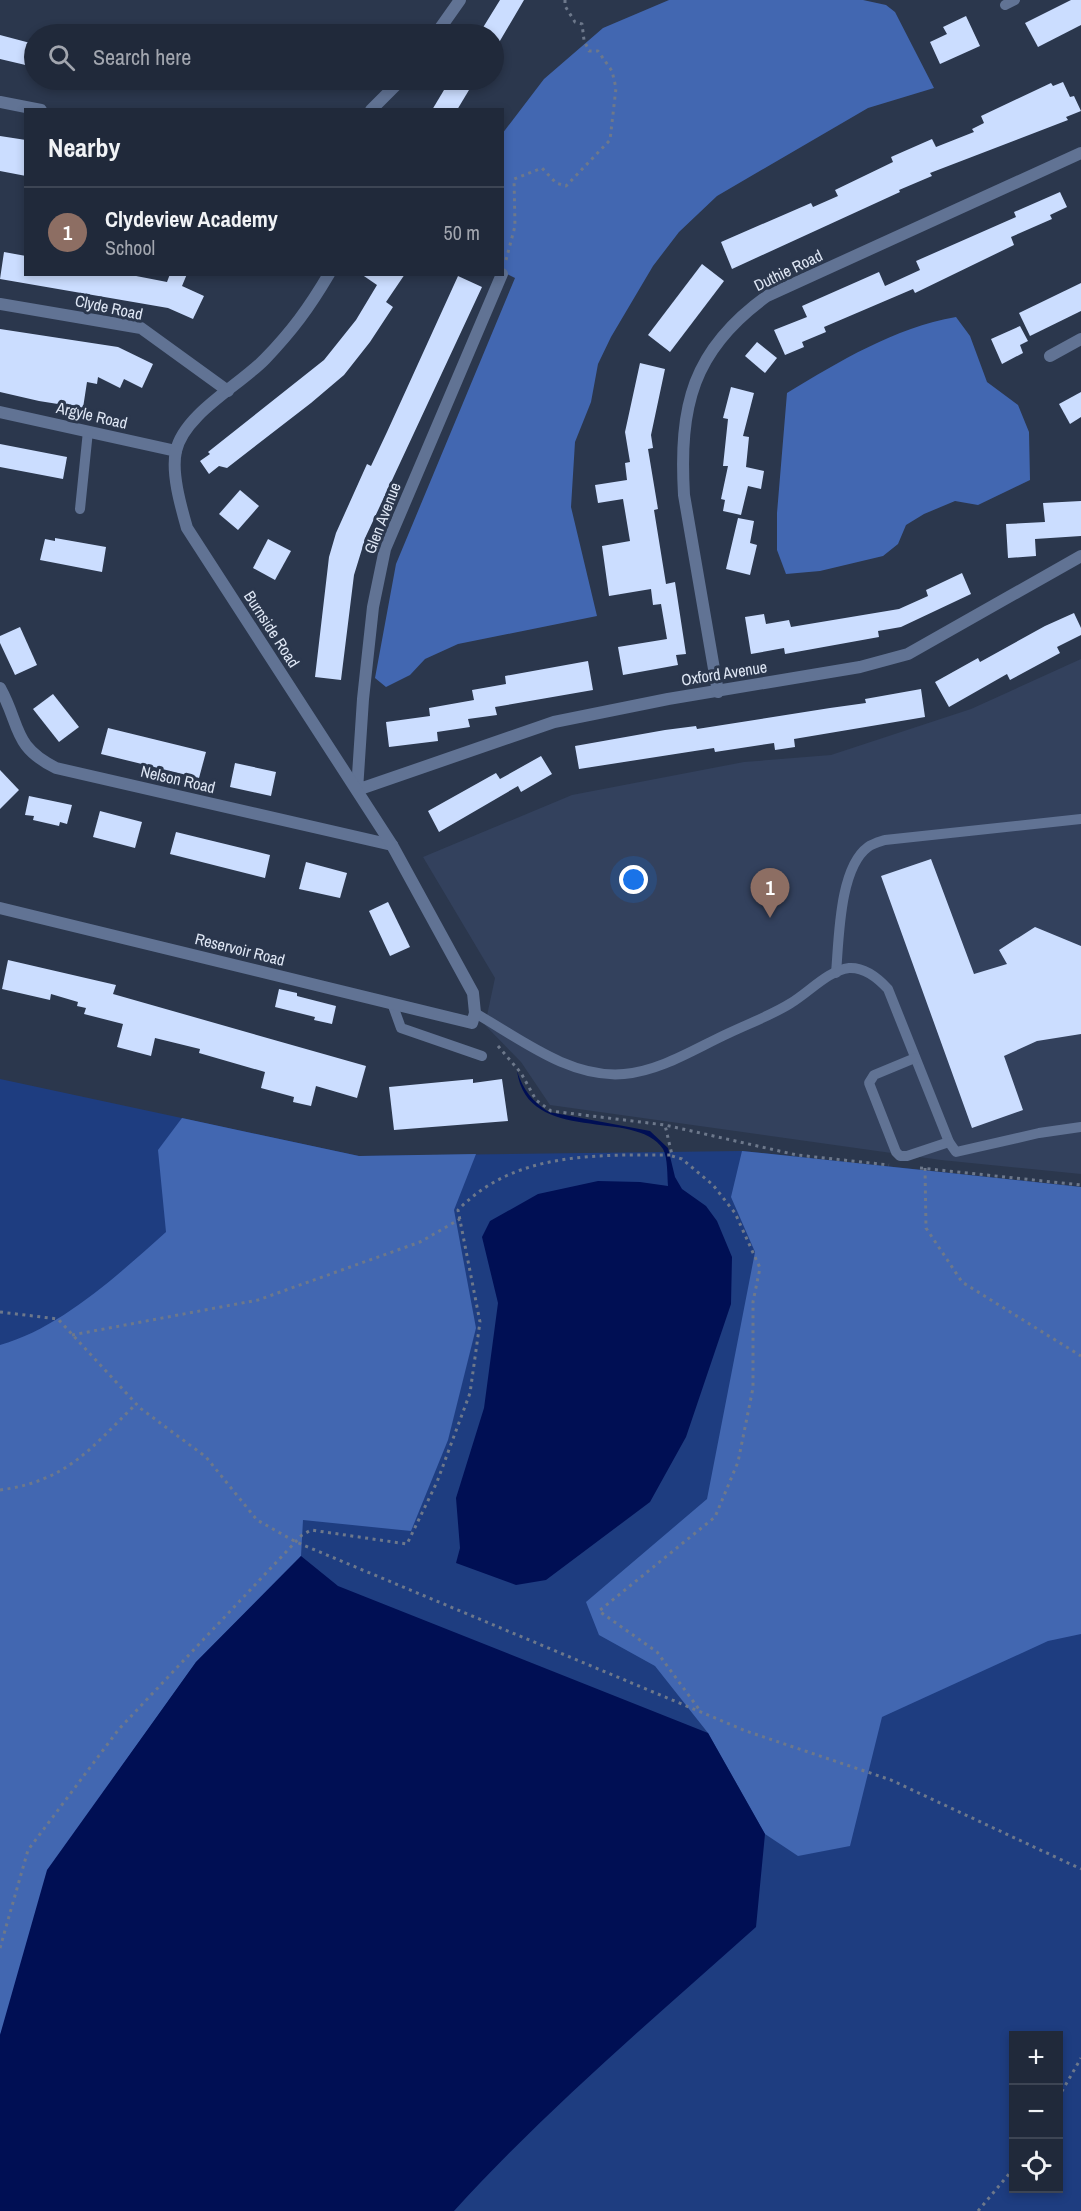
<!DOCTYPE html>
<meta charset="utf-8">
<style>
:root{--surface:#20293a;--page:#283142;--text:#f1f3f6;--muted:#a2a6af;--line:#3d4554;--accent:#8abfa5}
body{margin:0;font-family:"Archivo Narrow",sans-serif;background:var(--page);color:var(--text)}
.controls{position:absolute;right:18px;bottom:18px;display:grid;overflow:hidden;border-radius:0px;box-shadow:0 3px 9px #0003}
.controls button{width:54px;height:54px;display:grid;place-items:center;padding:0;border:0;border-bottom:2px solid var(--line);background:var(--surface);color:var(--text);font:30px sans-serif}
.you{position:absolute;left:634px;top:880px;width:21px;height:21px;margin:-15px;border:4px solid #fff;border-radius:50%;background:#1a73e8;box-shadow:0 0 0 9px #1a73e833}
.badge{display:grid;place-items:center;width:39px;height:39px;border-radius:50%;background:var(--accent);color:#fff;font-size:20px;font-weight:700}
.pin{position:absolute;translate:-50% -50px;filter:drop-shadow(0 2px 3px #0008)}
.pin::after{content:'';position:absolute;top:32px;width:21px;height:18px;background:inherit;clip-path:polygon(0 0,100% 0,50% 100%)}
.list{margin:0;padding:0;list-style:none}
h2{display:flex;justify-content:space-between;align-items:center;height:78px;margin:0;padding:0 24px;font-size:26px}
h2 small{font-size:20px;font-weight:400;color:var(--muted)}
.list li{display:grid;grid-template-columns:39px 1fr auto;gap:18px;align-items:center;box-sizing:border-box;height:90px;padding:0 24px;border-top:2px solid var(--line)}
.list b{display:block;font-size:22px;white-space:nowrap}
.list p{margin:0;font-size:20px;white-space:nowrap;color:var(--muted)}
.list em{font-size:20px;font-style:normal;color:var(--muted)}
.icon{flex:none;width:33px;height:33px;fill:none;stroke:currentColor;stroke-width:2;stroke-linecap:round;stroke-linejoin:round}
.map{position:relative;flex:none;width:1081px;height:2211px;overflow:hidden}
.search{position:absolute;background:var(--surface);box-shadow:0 3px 9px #0003;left:24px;top:24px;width:480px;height:66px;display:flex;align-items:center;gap:15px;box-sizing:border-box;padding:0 21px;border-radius:33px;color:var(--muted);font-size:22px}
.panel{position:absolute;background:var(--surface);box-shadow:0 3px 9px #0003;left:24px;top:108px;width:480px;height:168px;border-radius:0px}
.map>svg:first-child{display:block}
.built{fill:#33415d}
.green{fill:#1e3d80;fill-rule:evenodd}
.forest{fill:#4267b1}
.water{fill:#000f54}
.building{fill:#cbddff}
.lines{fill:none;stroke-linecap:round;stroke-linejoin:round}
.path{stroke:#6d788b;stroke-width:3;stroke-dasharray:3 4.5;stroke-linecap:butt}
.lane{stroke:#617394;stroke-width:10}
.street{stroke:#617394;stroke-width:12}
.labels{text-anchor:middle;stroke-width:6;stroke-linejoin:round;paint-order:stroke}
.street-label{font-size:16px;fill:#dfe7f5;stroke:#2b374d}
</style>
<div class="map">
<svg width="1081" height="2211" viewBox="0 0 1081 2211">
<rect width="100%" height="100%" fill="#2b374d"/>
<path class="built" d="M1081,659V1174L941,1160L550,1105L521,1062L485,1025L495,978L423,857L572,795L744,762L831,755L971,709Z"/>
<path class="green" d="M0,1079L359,1156L742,1151L1081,1187V2211H0ZM1014,2036H1058V2188H1014Z"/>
<g class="forest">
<path d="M669,0H863L886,5L895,12L934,88L868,108L717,196L679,232L653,266L611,337L598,364L591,402L575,442L571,507L597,616L458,644L425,659L410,675L386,687L375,678L396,564L515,278L503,272L502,134L544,79L603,28Z"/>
<path d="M956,317L970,336L987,382L1018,405L1029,432L1030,480L978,505L955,501L924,514L906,525L898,544L883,556L820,571L786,574L777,550V513L787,393C840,361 894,328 956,317Z"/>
<path d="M182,1118L359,1156L476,1154L454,1210L476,1328L448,1440L411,1531L303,1520L301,1556L196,1662L114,1777L0,2035V1345C61,1328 119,1274 166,1232L158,1150Z"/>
<path d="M742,1151L1081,1187V1634L1048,1641L882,1717L850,1846L798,1856L765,1834L708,1733L655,1666L599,1635L586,1602L707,1499L755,1252L731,1197Z"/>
</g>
<g class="water">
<path d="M517,1071C523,1090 533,1102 549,1112L650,1131L668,1148L675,1177L682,1189L706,1206L717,1221L732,1257L731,1304L686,1437L650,1502L546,1580L516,1585L456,1563L460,1548L456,1498L484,1408L498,1303L482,1237L490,1221L538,1194L598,1181L640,1182L668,1186C667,1176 668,1158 663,1149C636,1107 528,1147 517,1071Z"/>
<path d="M301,1556L338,1586L708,1733L765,1834L756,1927C653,2019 547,2109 454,2211H0V2035L47,1870L196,1662Z"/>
</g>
<g class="building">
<path d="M500,0H524L494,51V34H479Z"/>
<path d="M1071,0H1081V25L1038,47L1025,23Z"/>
<path d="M966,16L980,46L940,64L930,42L947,34L943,27Z"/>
<path d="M0,35L34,44V67L0,59Z"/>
<path d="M450,80H475L457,110H432Z"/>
<path d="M1063,82L1070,97L1074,96L1081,111L1066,117L1068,120L930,173L932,176L899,190L900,192L732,269L721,242L811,203L813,207L838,196L835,190L893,162L891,157L932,139L936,147L974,132L972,129L984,123L981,116L1051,83L1053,86Z"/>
<path d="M0,136L26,140V176L0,171Z"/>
<path d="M1060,192L1067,207L1050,215L1052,219L1011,237L1014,245L915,293L913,289L824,327L826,332L802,342L804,347L785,355L774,330L807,317L802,306L879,272L885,286L920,270L916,261L1016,217L1014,212Z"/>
<path d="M4,252L26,256V274H126L167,282L170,274H187L182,286L204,296L193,319L168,308L0,279Z"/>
<path d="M702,264L724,281L670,352L648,335Z"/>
<path d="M361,274H405L386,302L393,307L370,342L344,375L311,403L227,468L219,466L209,474L200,461L210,454L208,452L324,360L356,320L377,285Z"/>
<path d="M458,276L482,287L366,536L354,575L341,680L315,677L329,557L336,533L367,464L371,466L387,432Z"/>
<path d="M1081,283V311L1030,336L1019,313Z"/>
<path d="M1020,326L1028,341L1020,345L1023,353L1002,364L991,339Z"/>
<path d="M0,329L118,347L153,364L142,388L124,379L120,388L98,377L97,384L87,382L83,408L39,401L0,392Z"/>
<path d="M757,342L777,358L765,373L745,356Z"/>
<path d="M640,363L665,369L651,435L653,448L648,449L658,509L654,510L666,584L675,582L686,654L676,655L678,665L623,675L618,647L667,639L661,604L653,605L651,589L609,596L602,546L630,541L623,499L598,503L595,485L627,480L625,463L630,462L625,432Z"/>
<path d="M731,387L754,393L743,436L749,437L746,467L764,471L761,489L748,486L741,515L723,511L725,500L721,499L728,466H723L728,419L723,418Z"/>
<path d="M1081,392V417L1070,424L1059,404Z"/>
<path d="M0,444L67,457L63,479L0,467Z"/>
<path d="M240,490L259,506L238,530L219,514Z"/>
<path d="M1081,501V536L1035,539L1036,556L1008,558L1006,524L1045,522L1043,503Z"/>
<path d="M738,518L754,521L750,543L757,545L750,575L726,569Z"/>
<path d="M55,538L106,547L102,572L40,560L45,539L55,541Z"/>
<path d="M268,539L291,551L275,580L253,568Z"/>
<path d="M962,573L971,594L901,627L878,631L879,637L785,654L784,648L751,654L745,617L764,614L766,624L789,620L791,627L899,609L928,596L926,590Z"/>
<path d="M1074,613L1081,628V635L1057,647L1060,653L1010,680L1007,674L949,707L935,682L978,658L980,662L1045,626Z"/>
<path d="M20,627L37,665L15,675L0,643V636Z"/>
<path d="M588,661L593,690L495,707L497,715L468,719L470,727L437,732L438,741L389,747L386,722L430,716L429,708L474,700L472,690L506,684L505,676Z"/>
<path d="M921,689L925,717L794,739L795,747L775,750L774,743L715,752L714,748L579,769L575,746L665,730L696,726L697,729L830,708L866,703L865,699Z"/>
<path d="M53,694L79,727L59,742L33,709Z"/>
<path d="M108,728L206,752L199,778L101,754Z"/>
<path d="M541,756L552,774L521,792L518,786L439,832L428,811L496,773L500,779Z"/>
<path d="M235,763L276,772L271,796L230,787Z"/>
<path d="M0,770L19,790L0,809Z"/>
<path d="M29,796L72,805L67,824L60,822L59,826L33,820L34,816L25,815Z"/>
<path d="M100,811L142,822L135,848L93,837Z"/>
<path d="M176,832L270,855L265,878L170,854Z"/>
<path d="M931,859L974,974L1007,964L999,950L1035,927L1081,946V1034L1037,1041L1004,1056L1023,1110L972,1128L881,876Z"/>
<path d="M306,862L347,873L340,898L299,889Z"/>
<path d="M388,902L410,947L390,956L369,911Z"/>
<path d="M8,960L116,985L113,994L366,1066L357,1098L316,1086L311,1106L293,1102L294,1097L261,1088L265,1072L199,1053L200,1049L155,1038L151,1056L117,1047L123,1024L84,1014L86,1008L77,1006L78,1002L51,994L50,1000L2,989Z"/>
<path d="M279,989L297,993V996L336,1006L332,1024L314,1020L315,1017L275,1007Z"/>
<path d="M473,1079V1083L502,1079L508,1121L394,1130L389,1087Z"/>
</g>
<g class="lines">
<g class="path">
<path d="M506,260L515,226L514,179L542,168L556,183L566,186L610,140L616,88L612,71L598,51H589L584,40L582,24L575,22L565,6V0"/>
<path d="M498,1046L521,1073L536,1100L551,1111L665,1125L797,1155L889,1165"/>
<path d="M672,1156L682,1159L713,1185L735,1213L760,1268L753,1302V1388L738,1462L715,1517L599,1611L657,1652L701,1712"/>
<path d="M920,1168L1081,1185"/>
<path d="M925,1168L926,1228L962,1282L1081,1356"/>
<path d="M0,1312L58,1319L140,1408L206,1457L257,1520L296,1542L746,1731L891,1780L1081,1869"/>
<path d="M72,1335L258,1300L420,1242L460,1219"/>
<path d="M0,1490C67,1481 90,1449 136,1404"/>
<path d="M0,1948L28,1850L119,1729L302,1535L311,1530L407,1544L437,1482L470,1393L480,1322L458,1210C515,1151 597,1155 672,1155L665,1125"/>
<path d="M1058,2098L1081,2058"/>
<path d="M978,2211L1014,2168"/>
</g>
<g class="lane">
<path d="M1005,5L1015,0"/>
<path d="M80,509L88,431"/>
<path d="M836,973C839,940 839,868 868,847C872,844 879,842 885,840L1081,819"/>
<path d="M392,1003L401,1028L482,1056"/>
<path d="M475,1013C519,1038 570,1079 624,1074C661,1071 696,1048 729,1033C750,1023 772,1015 791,1003C808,993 829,970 849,968C865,967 878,978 888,989L949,1142L956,1152L1039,1133L1081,1127"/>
<path d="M915,1058L874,1075L869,1083L896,1152L900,1156H907L949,1142"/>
</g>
<g class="street">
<path d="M436,34L460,0"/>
<path d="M0,102L41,110"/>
<path d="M371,110L401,80"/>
<path d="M502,274L385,549L373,607L363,699L357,790L554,722L668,699L860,667L908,654L1081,556"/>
<path d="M0,304L141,328L228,391"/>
<path d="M1050,356L1081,339"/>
<path d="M0,412L176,451"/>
<path d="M0,688C21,726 12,746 56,768L392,845"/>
<path d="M718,692L684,495C679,406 692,350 767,296L1081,153"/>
<path d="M0,908L472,1023L475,1013L473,993L392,845L187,528C181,507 171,473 176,451C184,414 240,385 265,359C292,331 309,308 329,274"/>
</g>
</g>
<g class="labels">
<g class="street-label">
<text transform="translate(788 270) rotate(-26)" y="6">Duthie Road</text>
<text transform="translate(109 307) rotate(12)" y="6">Clyde Road</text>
<text transform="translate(92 415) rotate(13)" y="6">Argyle Road</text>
<text transform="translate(382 518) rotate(-69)" y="6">Glen Avenue</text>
<text transform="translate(272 629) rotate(57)" y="6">Burnside Road</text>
<text transform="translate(724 673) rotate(-9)" y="6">Oxford Avenue</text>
<text transform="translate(178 779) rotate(13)" y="6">Nelson Road</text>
<text transform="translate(240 949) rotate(14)" y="6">Reservoir Road</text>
</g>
</g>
</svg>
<div class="controls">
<button>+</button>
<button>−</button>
<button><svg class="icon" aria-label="locate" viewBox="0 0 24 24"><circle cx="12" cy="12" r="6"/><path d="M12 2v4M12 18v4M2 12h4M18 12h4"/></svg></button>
</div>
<div class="you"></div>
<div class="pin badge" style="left:770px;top:918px;background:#8d6e63">1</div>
<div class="search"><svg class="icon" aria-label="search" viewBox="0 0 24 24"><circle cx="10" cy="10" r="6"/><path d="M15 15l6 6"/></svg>Search here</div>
<section class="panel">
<h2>Nearby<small></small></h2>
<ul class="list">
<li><span class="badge" style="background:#8d6e63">1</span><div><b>Clydeview Academy</b><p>School</p></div><em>50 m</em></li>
</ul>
</section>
</div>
